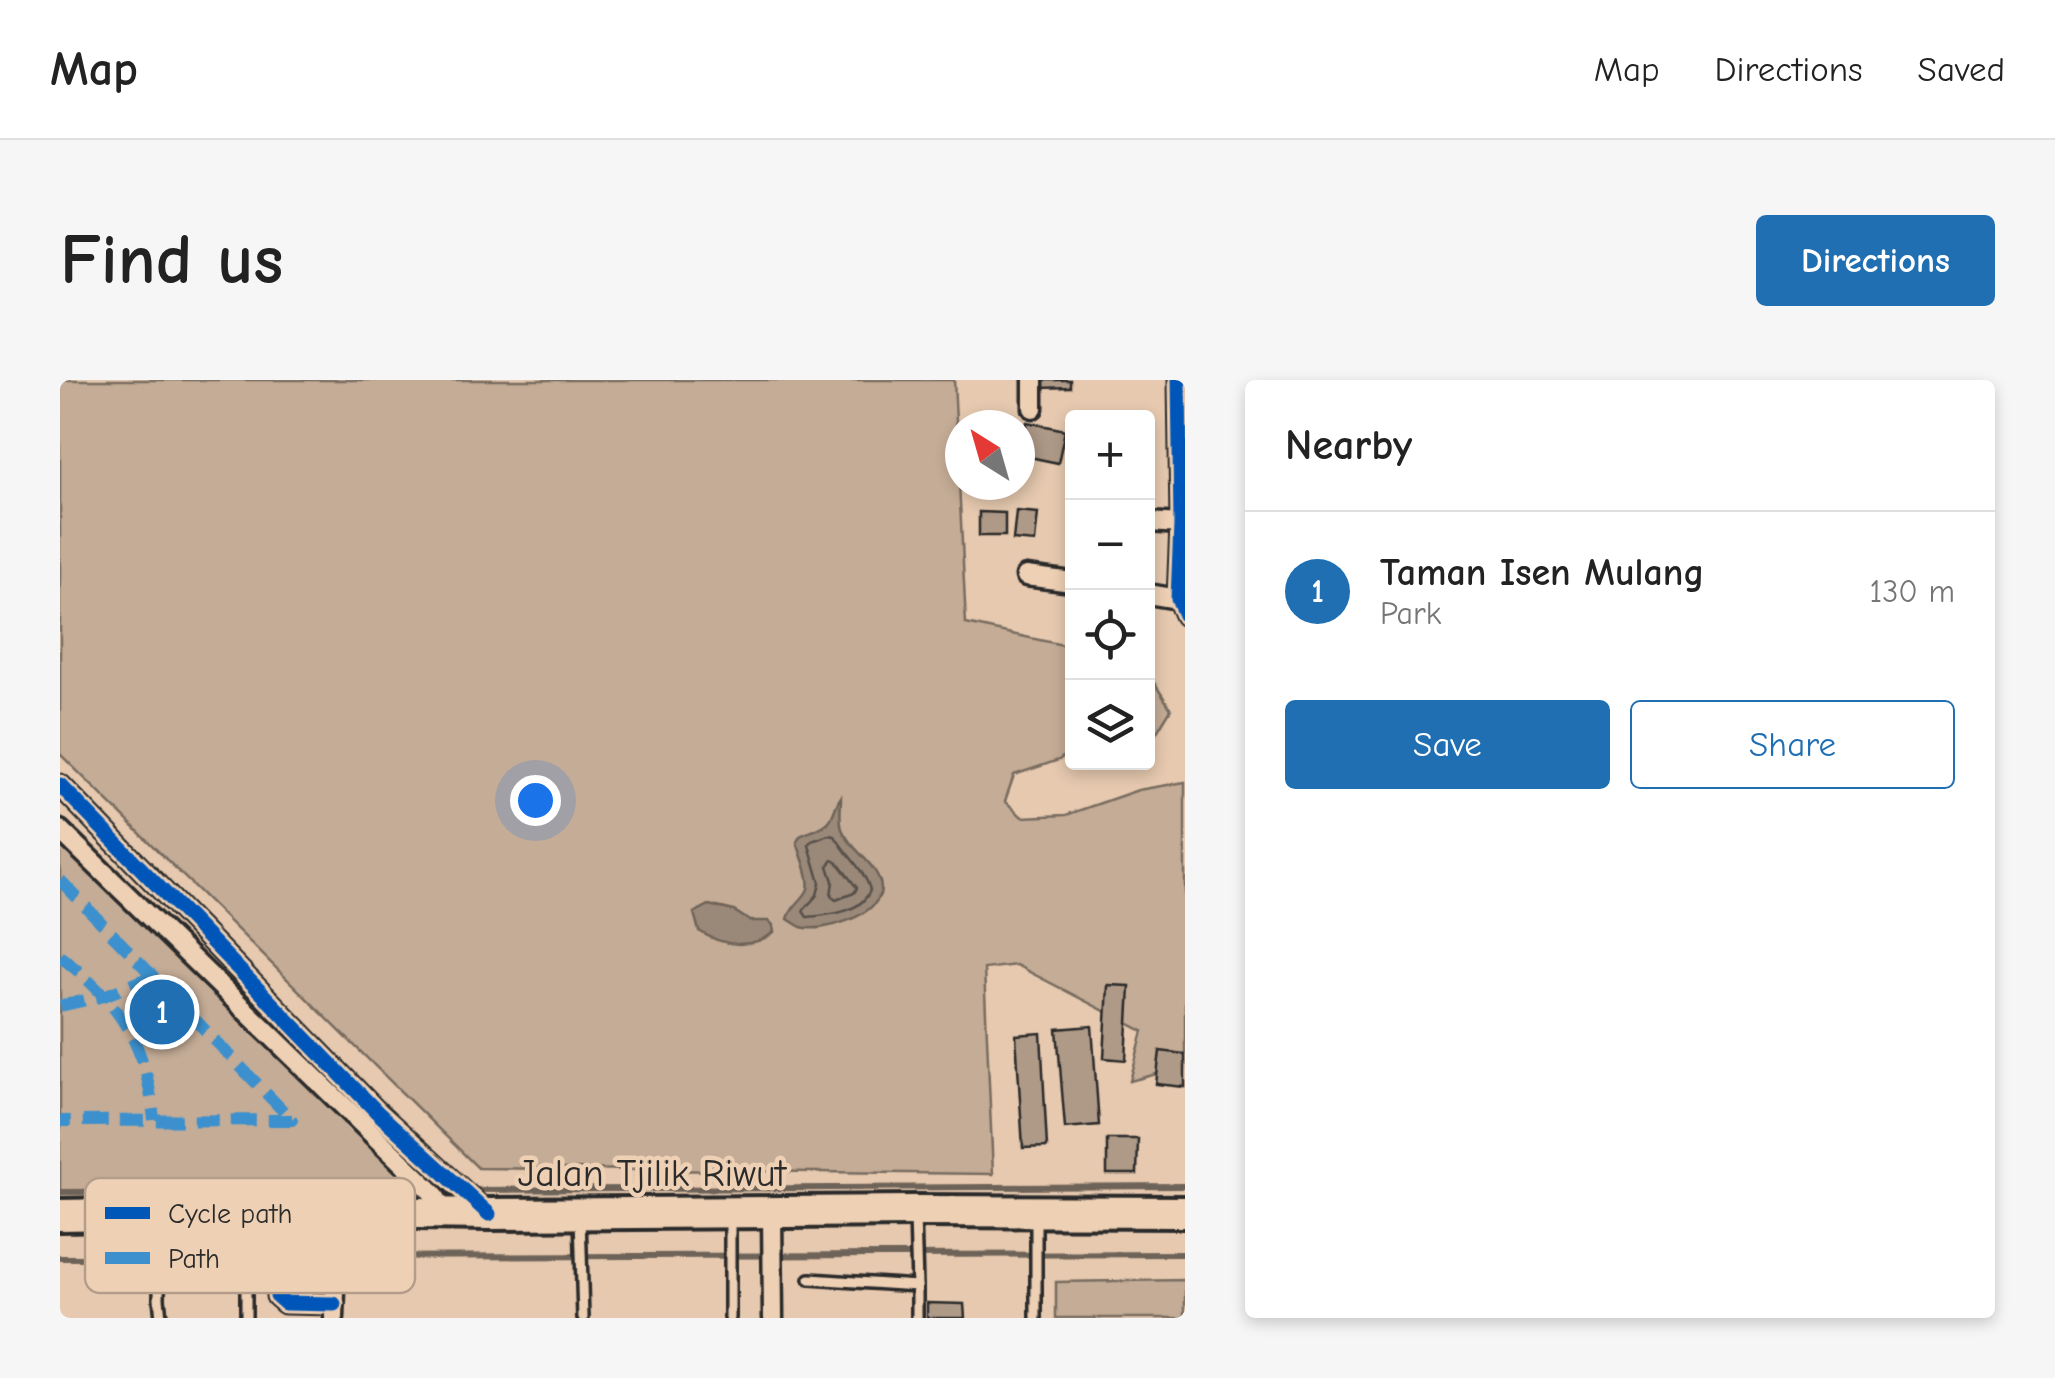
<!DOCTYPE html>
<meta charset="utf-8">
<style>
:root{--surface:#fff;--page:#f6f6f6;--text:#222;--muted:#767676;--line:#e0e0e0;--accent:#1f6fb2}
body{margin:0;font-family:"Comic Neue",sans-serif;background:var(--page);color:var(--text)}
.controls{position:absolute;right:30px;top:30px;display:grid;overflow:hidden;border-radius:10px;box-shadow:0 5px 15px #0003}
.controls button{width:90px;height:90px;display:grid;place-items:center;padding:0;border:0;border-bottom:2px solid var(--line);background:var(--surface);color:var(--text);font:50px sans-serif}
.compass{position:absolute;left:885px;top:30px;width:90px;height:90px;border-radius:50%;background:var(--surface);box-shadow:0 5px 15px #0003;rotate:323deg}
.you{position:absolute;left:475px;top:420px;width:35px;height:35px;margin:-25px;border:8px solid #fff;border-radius:50%;background:#1a73e8;box-shadow:0 0 0 15px #1a73e833}
.badge{display:grid;place-items:center;width:65px;height:65px;border-radius:50%;background:var(--accent);color:#fff;font-size:32px;font-weight:700}
.pin{position:absolute;translate:-50% -50%;border:5px solid #fff;box-shadow:0 2px 10px #0006}
.list{margin:0;padding:0;list-style:none}
h2{display:flex;justify-content:space-between;align-items:center;height:130px;margin:0;padding:0 40px;font-size:42px}
h2 small{font-size:32px;font-weight:400;color:var(--muted)}
.list li{display:grid;grid-template-columns:65px 1fr auto;gap:30px;align-items:center;box-sizing:border-box;height:160px;padding:0 40px;border-top:2px solid var(--line)}
.list b{display:block;font-size:38px;white-space:nowrap}
.list p{margin:0;font-size:32px;white-space:nowrap;color:var(--muted)}
.list em{font-size:32px;font-style:normal;color:var(--muted)}
.actions{display:flex;gap:20px;padding:30px 40px}
.actions a{flex:1;padding:22px 0;border:2px solid var(--accent);border-radius:10px;text-align:center;font-size:35px;color:var(--accent)}
.actions .main{background:var(--accent);color:#fff}
.icon{flex:none;width:55px;height:55px;fill:none;stroke:currentColor;stroke-width:2;stroke-linecap:round;stroke-linejoin:round}
.map{position:relative;flex:none;width:1125px;height:938px;overflow:hidden;border-radius:10px}
header{display:flex;align-items:center;gap:60px;box-sizing:border-box;height:140px;padding:0 50px;background:var(--surface);border-bottom:2px solid var(--line)}
header strong{font-size:48px}
nav{display:flex;gap:55px;margin-inline-start:auto;font-size:35px}
.intro{display:flex;align-items:center;justify-content:space-between;box-sizing:border-box;height:240px;padding:0 60px}
h1{margin:0;font-size:70px}
.button{padding:25px 45px;border-radius:10px;background:var(--accent);color:#fff;font-size:35px;font-weight:700}
main{display:flex;gap:60px;padding:0 60px}
aside{flex:1;background:var(--surface);border-radius:10px;box-shadow:0 5px 15px #0003}
.map>svg:first-child{display:block}
.green{fill:#c4ac96;stroke:#786c60;stroke-width:2.5}
.water{fill:#9a8878;stroke:#6e6359;stroke-width:2.5}
.lines{fill:none;stroke-linecap:round;stroke-linejoin:round}
.shore{stroke:#57504a;stroke-width:2.5}
.stream{stroke:#6e6359;stroke-width:6}
.building{fill:#af9a88;stroke:#2b2b2b;stroke-width:2.5}
.service-casing{stroke:#2b2b2b;stroke-width:16}
.minor-casing{stroke:#2b2b2b;stroke-width:25}
.trunk-casing{stroke:#2b2b2b;stroke-width:38}
.service{stroke:#eed0b4;stroke-width:9}
.minor{stroke:#eed0b4;stroke-width:18}
.trunk{stroke:#eed0b4;stroke-width:30}
.quiet{stroke:#3b90cd;stroke-width:12;stroke-dasharray:25 12;stroke-linecap:butt}
.cycleway-casing{stroke:#eed0b4;stroke-width:21}
.cycleway{stroke:#0057b8;stroke-width:15}
.labels{text-anchor:middle;stroke-width:9;stroke-linejoin:round;paint-order:stroke}
.street-label{font-size:38px;fill:#2b2b2b;stroke:#eed0b4}
.key{fill:#eed0b4;stroke:#b49e8b;stroke-width:2.5}
.key-label{font-size:28px;fill:#2b2b2b}
</style>
<header>
<strong>Map</strong>
<nav><a>Map</a><a>Directions</a><a>Saved</a></nav>
</header>
<div class="intro"><h1>Find us</h1><a class="button">Directions</a></div>
<main>
<div class="map">
<svg width="1125" height="938" viewBox="0 0 1125 938">
<rect width="100%" height="100%" fill="#e6c9af"/>
<filter id="ink" filterUnits="userSpaceOnUse"><feTurbulence type="fractalNoise" baseFrequency=".01" numOctaves="2"/><feDisplacementMap in="SourceGraphic" scale="20" xChannelSelector="R" yChannelSelector="G"/><feConvolveMatrix kernelMatrix="1 2 1 2 8 2 1 2 1" color-interpolation-filters="sRGB"/></filter>
<g filter="url(#ink)">
<g class="green">
<path d="M0,0H894L906,244L1012,267V370L999,380L954,395L945,421L962,437L1006,435L1078,410L1125,402V690H1112L1070,701L1083,651L956,585L924,589L933,794L418,788L0,374Z"/>
<path d="M1088,299L1093,301L1111,329L1092,360H1088Z"/>
<path d="M0,437L407,828H0Z"/>
<path d="M1125,900V938H996V902Z"/>
</g>
<g class="water">
<path d="M781,417C781,427 779,439 782,449C790,470 821,486 821,509C820,536 762,553 741,547C737,545 731,541 728,539C731,526 741,522 747,511C753,502 740,473 737,462L740,456C749,451 764,449 770,440C775,432 775,425 781,417Z"/>
<path d="M649,525L674,531L690,541H709L713,545L714,552C691,570 662,566 639,551L634,533Z"/>
</g>
<g class="lines">
<g class="shore">
<path d="M769,455L775,456C785,474 805,490 810,510C802,533 768,535 747,537L743,531L757,515L760,503L749,465L752,461Z"/>
<path d="M773,480L777,482L797,508L794,513L776,520L771,516L773,501L768,486Z"/>
</g>
<g class="stream">
<path d="M406,810L1125,806"/>
<path d="M0,812L364,810"/>
<path d="M0,878L1125,874"/>
</g>
</g>
<g class="building">
<path d="M981,0H1010V7L981,8Z"/>
<path d="M967,42L1005,50L998,83L960,75Z"/>
<path d="M956,131L978,133L975,162L953,160Z"/>
<path d="M919,132L945,133V156H919Z"/>
<path d="M1048,605L1070,606L1066,680L1044,678Z"/>
<path d="M1032,646L1039,745L1005,748L997,649Z"/>
<path d="M981,653L987,767L963,768L956,655Z"/>
<path d="M1100,671L1125,674V707L1096,704Z"/>
<path d="M1047,759H1078L1077,794H1047Z"/>
<path d="M867,923L904,924L905,938H867Z"/>
</g>
<g class="lines">
<defs>
<g id="service">
<path d="M186,836V938"/>
<path d="M100,837L99,918L101,938"/>
<path d="M520,837L523,938"/>
<path d="M750,899L857,906L855,835"/>
<path d="M857,906V938"/>
<path d="M670,938V836"/>
<path d="M976,938V836"/>
</g>
<g id="minor">
<path d="M973,0V28"/>
<path d="M1119,0L1121,144L1118,219L1125,235"/>
<path d="M1088,142L1121,144"/>
<path d="M966,196L1012,202"/>
<path d="M1088,214L1118,219"/>
<path d="M0,405L317,732L427,833"/>
<path d="M0,450L374,814L378,821V833"/>
<path d="M214,831L217,916L225,923L274,924"/>
<path d="M712,833L713,938"/>
<path d="M274,938L278,831"/>
</g>
<path id="trunk" d="M0,835L214,831L429,834L855,831L1125,832"/>
</defs>
<use href="#service" class="service-casing"/>
<use href="#minor" class="minor-casing"/>
<use href="#trunk" class="trunk-casing"/>
<use href="#service" class="service"/>
<use href="#minor" class="minor"/>
<use href="#trunk" class="trunk"/>
<g class="quiet">
<path d="M0,500L232,740L0,741"/>
<path d="M0,576C61,625 86,662 94,740"/>
<path d="M0,626L44,616L92,596"/>
</g>
<defs>
<g id="cycleway">
<path d="M1119,0L1121,144L1118,219L1125,235"/>
<path d="M0,405L317,732L429,834"/>
<path d="M214,831L217,916L225,923L274,924"/>
</g>
</defs>
<use href="#cycleway" class="cycleway-casing"/>
<use href="#cycleway" class="cycleway"/>
</g>
</g>
<g class="labels">
<g class="street-label">
<text x="592" y="806">Jalan Tjilik Riwut</text>
</g>
</g>
<rect x="25" y="798" width="330" height="115" rx="15" class="key"/>
<rect x="45" y="827" width="45" height="12" fill="#0057b8"/>
<rect x="45" y="872" width="45" height="12" fill="#3b90cd"/>
<g class="key-label">
<text x="108" y="843">Cycle path</text>
<text x="108" y="888">Path</text>
</g>
</svg>
<div class="controls">
<button>+</button>
<button>−</button>
<button><svg class="icon" aria-label="locate" viewBox="0 0 24 24"><circle cx="12" cy="12" r="6"/><path d="M12 2v4M12 18v4M2 12h4M18 12h4"/></svg></button>
<button><svg class="icon" aria-label="layers" viewBox="0 0 24 24"><path d="M12 4l9 5-9 5-9-5zM3 14l9 5 9-5"/></svg></button>
</div>
<svg class="compass" viewBox="-18 -18 36 36"><path d="M0-13l5 13h-10z" fill="#e53935"/><path d="M0 13l5-13h-10z" fill="#767676"/></svg>
<div class="you"></div>
<div class="pin badge" style="left:102px;top:632px">1</div>
</div>
<aside>
<h2>Nearby<small></small></h2>
<ul class="list">
<li><span class="badge">1</span><div><b>Taman Isen Mulang</b><p>Park</p></div><em>130 m</em></li>
</ul>
<div class="actions"><a class="main">Save</a><a>Share</a></div>
</aside>
</main>
